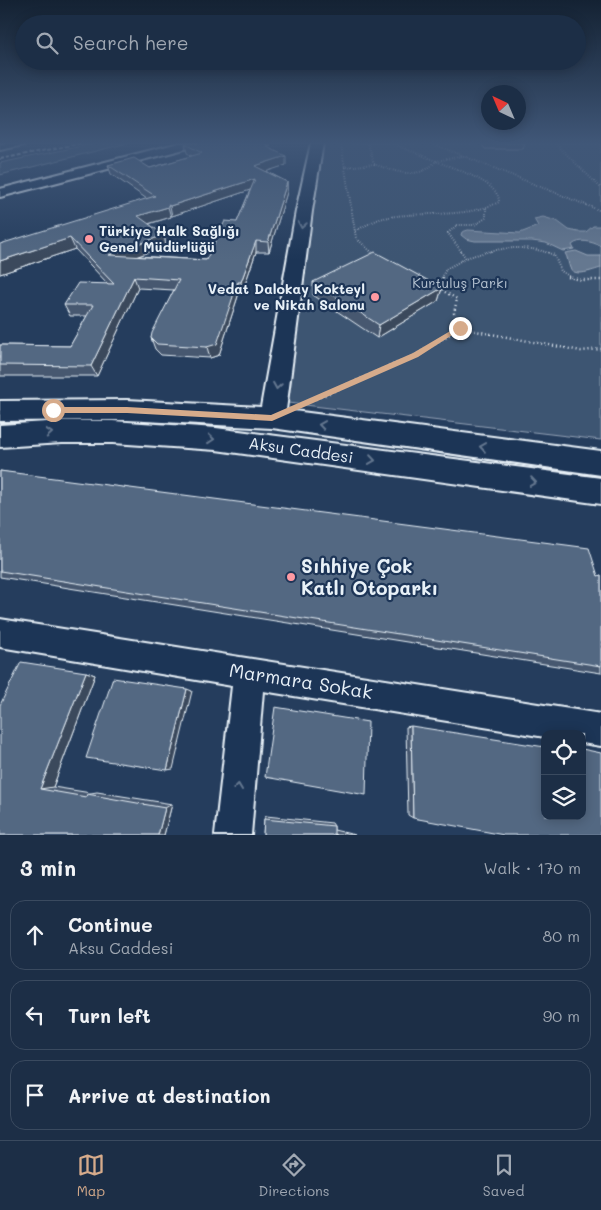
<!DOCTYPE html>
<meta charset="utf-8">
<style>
:root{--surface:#1c2e46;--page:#25364d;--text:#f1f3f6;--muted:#a0a8b3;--line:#3a4a5f;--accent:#d6ab8b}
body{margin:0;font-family:Mali,sans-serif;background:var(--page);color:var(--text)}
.controls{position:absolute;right:15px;bottom:15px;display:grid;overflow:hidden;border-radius:10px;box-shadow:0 2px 12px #0003}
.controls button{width:45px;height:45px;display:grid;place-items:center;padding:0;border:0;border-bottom:1px solid var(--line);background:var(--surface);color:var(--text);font:25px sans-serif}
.compass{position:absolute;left:481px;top:85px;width:45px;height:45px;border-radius:50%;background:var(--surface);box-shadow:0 2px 12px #0003;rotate:316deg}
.stop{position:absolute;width:15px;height:15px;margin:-11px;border:4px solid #d6ab8b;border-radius:50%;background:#fff}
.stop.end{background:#d6ab8b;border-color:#fff;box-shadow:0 1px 5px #0008}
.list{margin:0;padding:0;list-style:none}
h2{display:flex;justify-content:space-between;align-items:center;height:65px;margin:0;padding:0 20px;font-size:21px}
h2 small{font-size:16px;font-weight:400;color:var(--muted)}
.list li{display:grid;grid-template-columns:32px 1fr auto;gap:15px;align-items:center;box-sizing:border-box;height:70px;margin:0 10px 10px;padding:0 10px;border:1px solid var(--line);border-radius:15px}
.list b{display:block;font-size:19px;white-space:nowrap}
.list p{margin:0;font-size:16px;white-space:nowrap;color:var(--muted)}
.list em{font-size:16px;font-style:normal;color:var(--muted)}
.icon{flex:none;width:28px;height:28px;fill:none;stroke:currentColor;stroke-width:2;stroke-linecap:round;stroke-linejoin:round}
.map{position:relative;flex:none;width:601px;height:835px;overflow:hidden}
.search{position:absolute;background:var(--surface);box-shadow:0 2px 12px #0003;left:15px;right:15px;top:15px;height:55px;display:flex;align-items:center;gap:12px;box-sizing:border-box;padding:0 18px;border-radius:28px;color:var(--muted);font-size:19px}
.sheet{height:305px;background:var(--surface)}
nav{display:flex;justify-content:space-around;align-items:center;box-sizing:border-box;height:70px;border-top:1px solid var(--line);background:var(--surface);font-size:14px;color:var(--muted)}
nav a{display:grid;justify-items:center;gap:2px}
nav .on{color:var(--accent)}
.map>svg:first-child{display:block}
.green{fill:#3e5472;stroke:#93a2b5}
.water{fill:#657890;stroke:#99a8ba}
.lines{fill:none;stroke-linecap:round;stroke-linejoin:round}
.minor-casing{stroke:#e8f1f8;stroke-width:4}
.major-casing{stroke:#e8f1f8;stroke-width:4}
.path-far2{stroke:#e8f1f8;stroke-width:2;stroke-dasharray:0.5 2;stroke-linecap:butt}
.path-far1{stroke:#e8f1f8;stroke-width:2.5;stroke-dasharray:1 3;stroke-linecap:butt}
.path{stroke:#e8f1f8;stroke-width:3;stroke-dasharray:1 4;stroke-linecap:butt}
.minor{fill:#1d3557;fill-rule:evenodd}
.major{fill:#1d3557;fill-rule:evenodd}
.rail{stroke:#e8f1f8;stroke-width:2;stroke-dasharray:4 2;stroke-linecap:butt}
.wall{fill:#475970;stroke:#e8f1f8;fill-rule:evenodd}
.shaded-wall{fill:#3a485b;stroke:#e8f1f8}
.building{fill:#536782;stroke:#e8f1f8;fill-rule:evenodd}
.oneway{stroke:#64778f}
.route{fill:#d6ab8b}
.poi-dot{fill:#ff9aa2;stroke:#1d3557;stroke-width:2}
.labels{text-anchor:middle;stroke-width:4.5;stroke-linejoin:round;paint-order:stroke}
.far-poi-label{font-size:14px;font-weight:bold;fill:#e8f1f8;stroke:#1d3557;text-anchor:start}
.far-park-label{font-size:14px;fill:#b5c2d0;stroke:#1d3557}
.street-label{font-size:16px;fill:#e8f1f8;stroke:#1d3557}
.near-poi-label{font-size:19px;font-weight:bold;fill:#e8f1f8;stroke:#1d3557;text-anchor:start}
.near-street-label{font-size:19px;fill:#e8f1f8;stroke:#1d3557}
</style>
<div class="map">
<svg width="601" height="835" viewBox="0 0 601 835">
<rect width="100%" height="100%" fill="#253d5d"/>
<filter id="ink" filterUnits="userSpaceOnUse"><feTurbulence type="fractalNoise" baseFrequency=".02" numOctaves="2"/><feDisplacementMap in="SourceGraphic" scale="10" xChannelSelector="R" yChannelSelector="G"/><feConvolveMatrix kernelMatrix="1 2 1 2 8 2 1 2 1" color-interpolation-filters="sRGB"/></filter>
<g filter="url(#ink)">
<g class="green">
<path d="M97,143H128L0,175V163Z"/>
<path d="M317,143H601V440L288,403L304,211Z"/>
</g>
<g class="water">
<path d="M543,217L557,221L569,230L578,232H586L593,226H601V246C592,242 580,238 572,245L574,249L563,251L546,243L532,241H475L466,239L461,235L462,232L468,230L520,233L538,226L534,219Z"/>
<path d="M576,251L588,256H601V268C593,270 575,278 570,268C568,263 568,258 565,253Z"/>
</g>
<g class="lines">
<defs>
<g id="minor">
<path d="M8,143H26L24,145L0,150V144Z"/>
<path d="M0,619L601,714V746L582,743V734H545V737L263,691L251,835H215L232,686L0,647Z"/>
</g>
<g id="major">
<path d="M179,143H198L196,146L0,197V189Z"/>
<path d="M311,143H323L312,211L286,410L601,451V475L272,428L127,420L0,421V401L127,400L261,407L296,211Z"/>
<path d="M62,421H113L216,428L601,478V504L216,450L113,443H62L0,447V425Z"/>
</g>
</defs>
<use href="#minor" class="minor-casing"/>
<use href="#major" class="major-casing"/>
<g class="path-far2">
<path d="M341,143L356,238L375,255"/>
<path d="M431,143L601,211"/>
<path d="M555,143L601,188"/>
<path d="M374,164C396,172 419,181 436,161L391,143"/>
<path d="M344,167L374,164L368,143"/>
<path d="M486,208V218L474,225H457L448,233L466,258C496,248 524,243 554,255L561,271L572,278"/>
<path d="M355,231C364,227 373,220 384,218C422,210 462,220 499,202C500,182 452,168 436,161L463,156"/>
<path d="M442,278L446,269L466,258"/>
</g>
<g class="path-far1">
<path d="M568,277L581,280H601"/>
<path d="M438,288L457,299L454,313L460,328"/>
<path d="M442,290L443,277"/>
<path d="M374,373L416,355L460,328L581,351L601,349"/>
</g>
<path class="path" d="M306,403L377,372"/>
<use href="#minor" class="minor"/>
<use href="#major" class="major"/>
<path class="rail" d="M0,159L83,143"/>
</g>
<g class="wall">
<path d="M481,143H525L523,149H485Z"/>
<path d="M185,144L271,149L286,165L266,171L287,182V192L269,252H256L242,293H239L219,355L210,358L161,355L155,349L151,338L174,290L138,288L97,376H0V345L70,346L87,316H70L64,305L108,284L75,249L0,274L147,199L111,174L108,165L150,168L192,156L187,153ZM250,190L237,222L206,260L138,256L166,246L164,235L149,224L171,217V215L172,216Z"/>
<path d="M313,282L442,288L438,301L377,338L313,295Z"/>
<path d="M0,471L598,576L601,575V673L0,577Z"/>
<path d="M86,672L95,675L53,787L91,793L97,792L172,804L164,835H0Z"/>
<path d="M411,726L413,818L408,815L406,727Z"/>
<path d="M266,816L332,823L334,826V830L355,835H263L264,819Z"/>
</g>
<g class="shaded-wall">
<path d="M286,156V165L256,175L255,166Z"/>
<path d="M255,179L256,188L172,216L170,206Z"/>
<path d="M287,182V192L269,252L268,242Z"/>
<path d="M168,207L171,217L141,226L138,216Z"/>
<path d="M164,235L166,246L113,265L109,255Z"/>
<path d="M70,238L75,249L0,274V261Z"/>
<path d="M256,241V252L242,293L241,282Z"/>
<path d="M134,277L138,288L97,376L91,366Z"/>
<path d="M238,282L239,293L219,355L210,358L207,347Z"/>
<path d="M442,288L438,301L377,338L379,325Z"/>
<path d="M86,672L95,675L53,787L40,789Z"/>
<path d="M187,689L192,691L173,769L167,770Z"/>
<path d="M172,804L164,835H158L165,808Z"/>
</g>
<g class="building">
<path d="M192,143H264L271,146L267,147L286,156L255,166L287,182L268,242L256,241L241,282H238L217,344L207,347L157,344L151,338L152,333L179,280L134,277L91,366L0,365V345L70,346L93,305H64L78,283L114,284L70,238L0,261V244L155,196L108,165L134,158L150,168L202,153L185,144ZM255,179L237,222L225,221L206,260L109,255L164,235L138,216L168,207V205L170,206Z"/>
<path d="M375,252L442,288L379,325L313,282Z"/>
<path d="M0,471L589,548L598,576L601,575V666L0,571Z"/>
<path d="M21,662L86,672L40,789L86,797L87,794L165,808L158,835H0V705Z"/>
<path d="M113,678L187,689L167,770L86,758Z"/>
<path d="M275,707L368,722L366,795L265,777Z"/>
<path d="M411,726L545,747V816H582V749L601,753V835H504L413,818Z"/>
<path d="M264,819L334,826V834L337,835H263Z"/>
</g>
<defs><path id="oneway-chevron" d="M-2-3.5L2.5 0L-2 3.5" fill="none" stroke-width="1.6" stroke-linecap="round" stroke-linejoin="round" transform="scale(1.25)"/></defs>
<g class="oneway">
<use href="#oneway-chevron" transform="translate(302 225) rotate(99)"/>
<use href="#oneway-chevron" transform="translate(277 386) rotate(99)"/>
<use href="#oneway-chevron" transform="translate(322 425) rotate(-172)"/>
<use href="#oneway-chevron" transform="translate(49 433) rotate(-4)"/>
<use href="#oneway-chevron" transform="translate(211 439) rotate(5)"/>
<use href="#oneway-chevron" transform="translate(483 447) rotate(-172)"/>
<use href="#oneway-chevron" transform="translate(372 460) rotate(8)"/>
<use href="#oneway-chevron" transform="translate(533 482) rotate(8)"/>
<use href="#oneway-chevron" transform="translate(238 787) rotate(-84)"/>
</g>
</g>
<linearGradient id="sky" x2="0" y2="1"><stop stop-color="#142233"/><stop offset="0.55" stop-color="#405778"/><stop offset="1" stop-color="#405778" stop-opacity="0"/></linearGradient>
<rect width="601" height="260" fill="url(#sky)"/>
<path class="route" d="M457,327L463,328L418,357L272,421L127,413H53L49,410L53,407H127L271,415L413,353Z"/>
<g class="poi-dot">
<circle cx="89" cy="239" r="5"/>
<circle cx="375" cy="297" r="5"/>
<circle cx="291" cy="577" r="5"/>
</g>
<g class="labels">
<g class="far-poi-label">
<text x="99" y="236">Türkiye Halk Sağlığı<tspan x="99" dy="16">Genel Müdürlüğü</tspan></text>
<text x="365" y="294" text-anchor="end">Vedat Dalokay Kokteyl<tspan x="365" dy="16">ve Nikah Salonu</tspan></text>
</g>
<g class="far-park-label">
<text x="460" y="288">Kurtuluş Parkı</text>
</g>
<g class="street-label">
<text transform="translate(301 450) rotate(8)" y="6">Aksu Caddesi</text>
</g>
<g class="near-poi-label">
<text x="301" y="573">Sıhhiye Çok<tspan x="301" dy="22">Katlı Otoparkı</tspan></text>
</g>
<g class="near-street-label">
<text transform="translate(301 681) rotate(9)" y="7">Marmara Sokak</text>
</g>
</g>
</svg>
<div class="controls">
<button><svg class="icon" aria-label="locate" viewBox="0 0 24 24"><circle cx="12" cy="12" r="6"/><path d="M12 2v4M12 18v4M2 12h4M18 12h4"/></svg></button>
<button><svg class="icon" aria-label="layers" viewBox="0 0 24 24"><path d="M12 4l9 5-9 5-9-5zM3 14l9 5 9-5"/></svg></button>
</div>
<svg class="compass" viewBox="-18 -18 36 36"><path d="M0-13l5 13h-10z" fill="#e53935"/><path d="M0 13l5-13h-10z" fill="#a0a8b3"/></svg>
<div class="stop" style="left:53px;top:410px"></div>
<div class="stop end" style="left:460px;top:328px"></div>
<div class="search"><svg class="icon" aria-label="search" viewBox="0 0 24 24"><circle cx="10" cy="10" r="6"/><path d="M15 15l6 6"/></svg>Search here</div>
</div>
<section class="sheet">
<h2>3 min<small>Walk · 170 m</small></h2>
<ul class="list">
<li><svg class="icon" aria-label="ahead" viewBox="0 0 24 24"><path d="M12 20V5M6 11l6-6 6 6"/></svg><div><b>Continue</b><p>Aksu Caddesi</p></div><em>80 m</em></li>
<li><svg class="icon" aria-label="left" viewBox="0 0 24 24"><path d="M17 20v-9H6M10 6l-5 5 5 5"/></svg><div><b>Turn left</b></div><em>90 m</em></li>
<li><svg class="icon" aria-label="arrive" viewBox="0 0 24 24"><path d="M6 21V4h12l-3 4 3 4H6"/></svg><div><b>Arrive at destination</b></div></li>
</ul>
</section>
<nav>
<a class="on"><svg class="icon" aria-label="map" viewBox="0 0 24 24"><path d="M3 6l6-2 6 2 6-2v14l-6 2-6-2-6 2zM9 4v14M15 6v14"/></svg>Map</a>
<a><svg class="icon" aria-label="directions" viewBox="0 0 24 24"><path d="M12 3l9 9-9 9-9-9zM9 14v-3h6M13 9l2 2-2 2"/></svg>Directions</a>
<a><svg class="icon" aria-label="saved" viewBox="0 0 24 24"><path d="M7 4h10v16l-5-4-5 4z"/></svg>Saved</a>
</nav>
